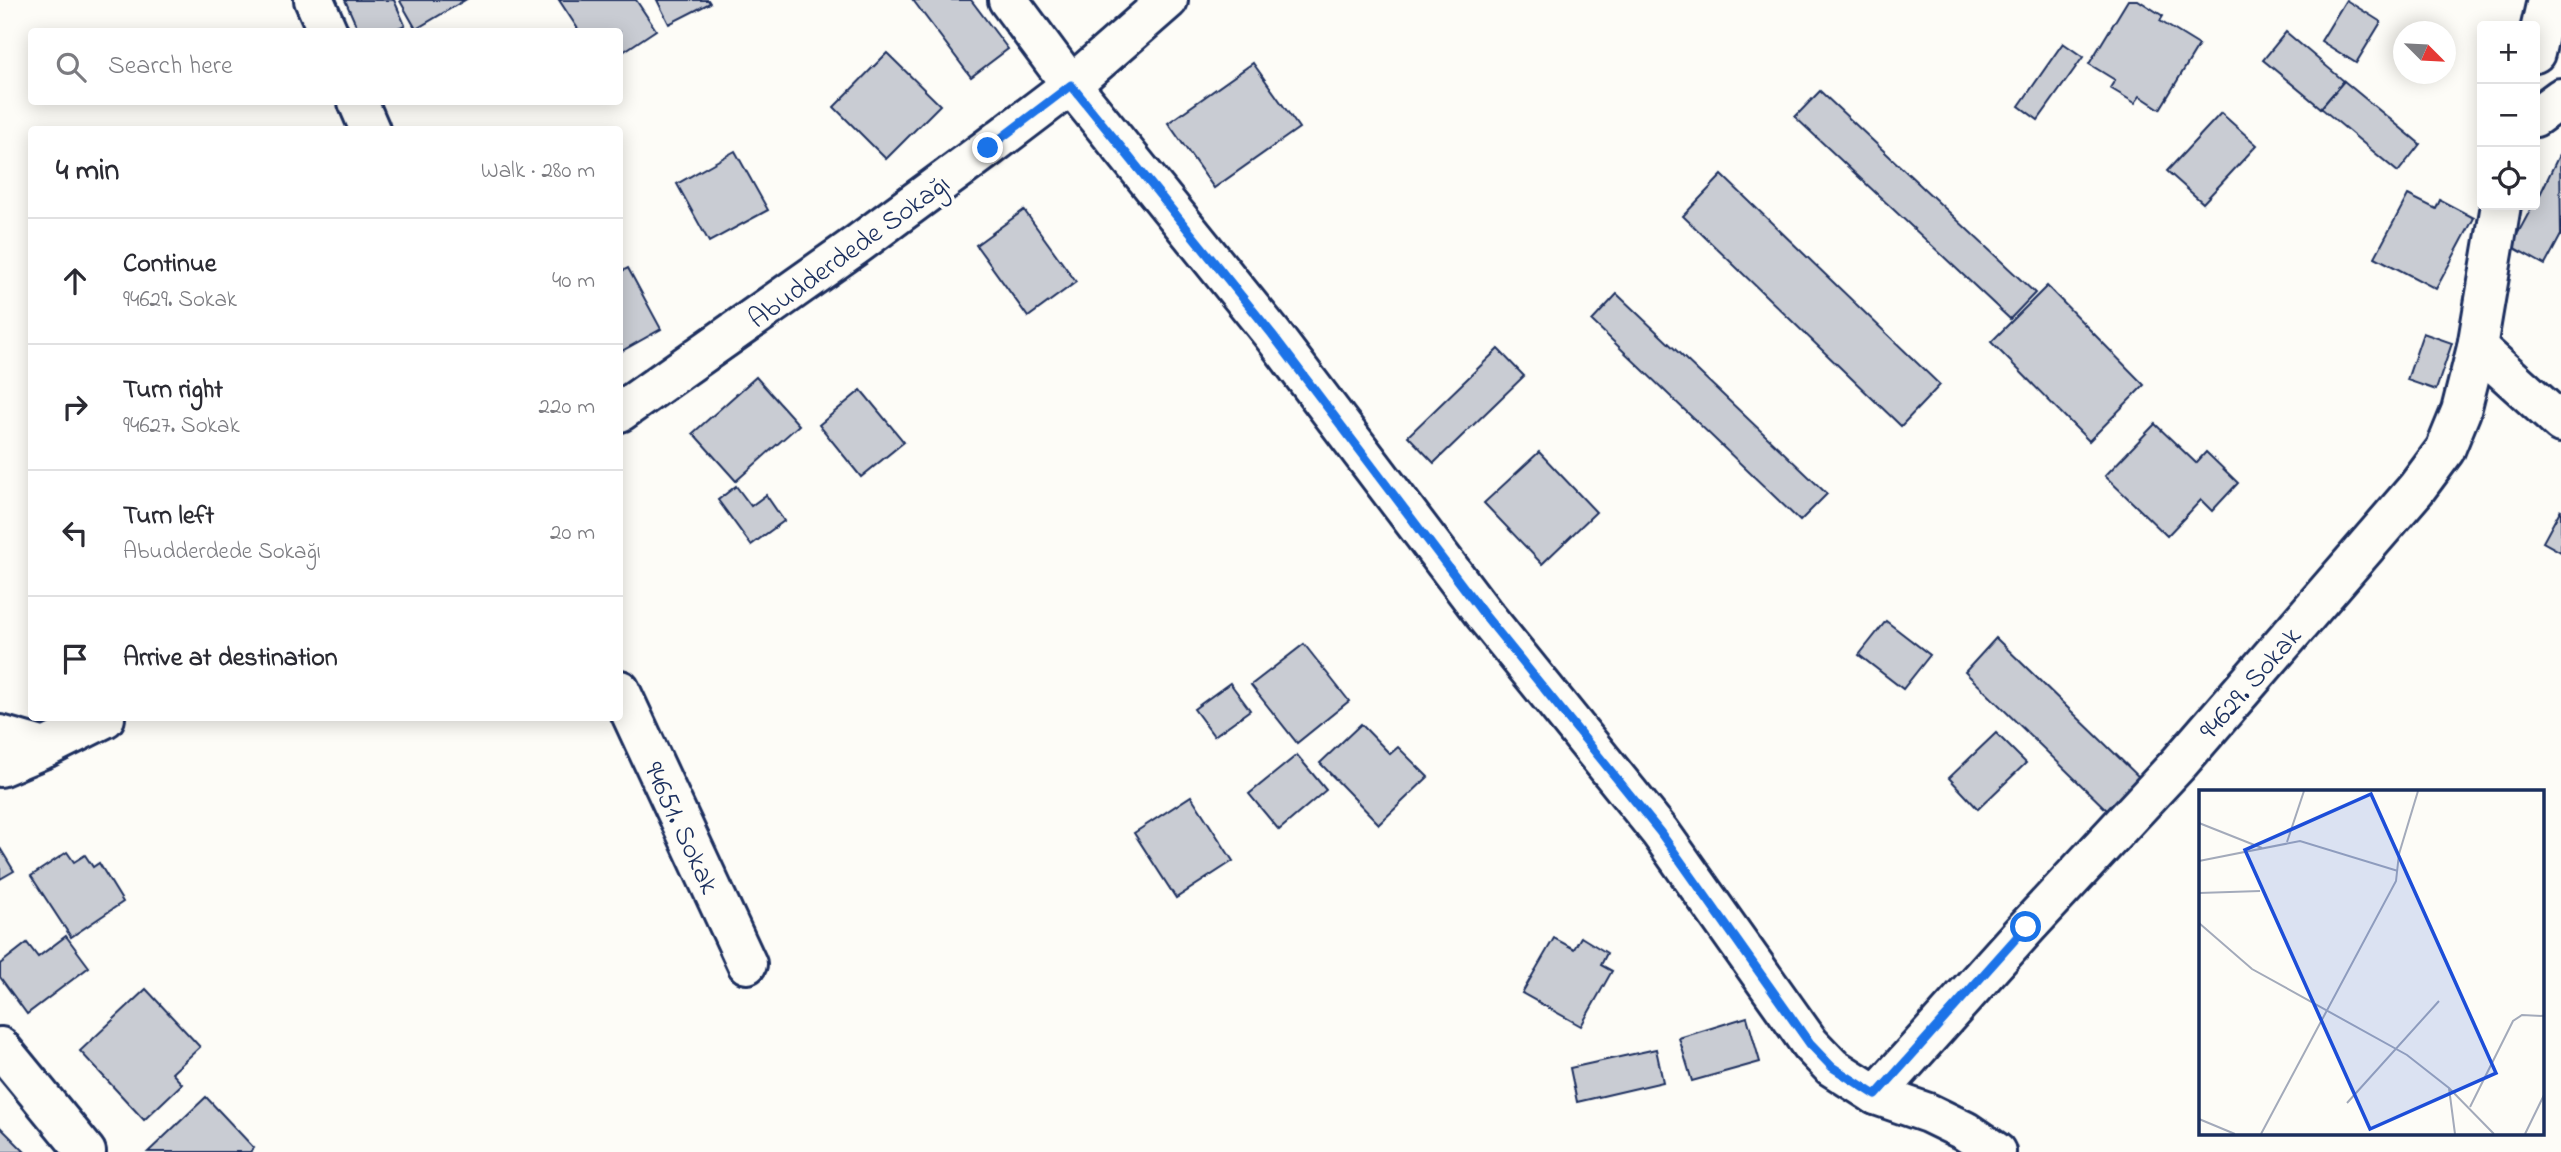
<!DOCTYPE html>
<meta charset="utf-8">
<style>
:root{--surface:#fff;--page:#f7f7f7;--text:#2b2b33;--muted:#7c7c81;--line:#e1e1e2}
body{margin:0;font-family:"Indie Flower",sans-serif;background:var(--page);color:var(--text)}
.controls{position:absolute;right:21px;top:21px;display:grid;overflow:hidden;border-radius:7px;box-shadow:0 4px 18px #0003}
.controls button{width:63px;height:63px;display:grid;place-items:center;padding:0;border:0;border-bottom:2px solid var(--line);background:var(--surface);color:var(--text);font:35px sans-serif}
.compass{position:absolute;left:2393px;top:21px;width:63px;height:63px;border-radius:50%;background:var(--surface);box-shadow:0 4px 18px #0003;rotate:114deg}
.stop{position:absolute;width:21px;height:21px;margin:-16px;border:5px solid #1a73e8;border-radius:50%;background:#fff}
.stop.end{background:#1a73e8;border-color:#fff;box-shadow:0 2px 7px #0008}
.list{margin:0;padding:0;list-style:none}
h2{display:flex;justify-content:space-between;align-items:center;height:91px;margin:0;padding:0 28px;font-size:30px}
h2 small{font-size:23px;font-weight:400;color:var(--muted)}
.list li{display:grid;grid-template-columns:46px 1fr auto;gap:21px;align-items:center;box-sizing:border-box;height:126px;padding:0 28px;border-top:2px solid var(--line)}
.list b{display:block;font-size:26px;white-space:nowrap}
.list p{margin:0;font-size:23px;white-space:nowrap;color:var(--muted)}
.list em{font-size:23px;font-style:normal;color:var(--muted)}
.icon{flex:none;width:38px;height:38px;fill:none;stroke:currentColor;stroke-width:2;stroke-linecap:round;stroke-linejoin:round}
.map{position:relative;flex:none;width:2561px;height:1152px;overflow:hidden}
.search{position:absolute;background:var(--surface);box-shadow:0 4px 18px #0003;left:28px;top:28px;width:595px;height:77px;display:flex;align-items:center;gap:18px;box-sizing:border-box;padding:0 24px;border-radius:7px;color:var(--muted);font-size:26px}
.panel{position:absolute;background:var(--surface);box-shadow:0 4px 18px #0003;left:28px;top:126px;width:595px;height:595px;border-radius:7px}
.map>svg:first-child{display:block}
.building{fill:#c9ccd3;stroke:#1b2f5e;stroke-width:2}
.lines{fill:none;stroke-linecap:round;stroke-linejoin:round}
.street-casing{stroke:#1b2f5e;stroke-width:44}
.secondary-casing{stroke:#1b2f5e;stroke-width:44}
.street{stroke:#fdfcf7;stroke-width:38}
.secondary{stroke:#fdfcf7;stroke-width:38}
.route{stroke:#1a73e8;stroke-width:9}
.labels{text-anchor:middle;stroke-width:7;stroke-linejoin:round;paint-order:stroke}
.street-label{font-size:28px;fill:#1b2f5e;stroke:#fdfcf7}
.inset-road{fill:none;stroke:#a3aaba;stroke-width:2}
.view{fill:#1d4ed8;fill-opacity:0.15;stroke:#1d4ed8;stroke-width:3.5}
.inset-edge{fill:none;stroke:#1b2f5e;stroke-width:3.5}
</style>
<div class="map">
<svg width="2561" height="1152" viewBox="0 0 2561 1152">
<rect width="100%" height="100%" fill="#fdfcf7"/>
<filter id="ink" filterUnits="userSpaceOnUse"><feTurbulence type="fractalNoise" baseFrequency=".0143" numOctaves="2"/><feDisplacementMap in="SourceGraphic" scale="14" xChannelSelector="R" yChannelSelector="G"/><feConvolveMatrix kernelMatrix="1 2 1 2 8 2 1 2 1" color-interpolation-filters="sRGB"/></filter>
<g filter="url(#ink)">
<g class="building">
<path d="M345,0H394L405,25L389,32H359Z"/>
<path d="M402,0H465L416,29L400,1Z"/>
<path d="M559,0H636L656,30L620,54V32H580Z"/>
<path d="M657,0H708L710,3L669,24Z"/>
<path d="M913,0H971L1008,49L971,77Z"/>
<path d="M2128,0H2138L2163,16L2160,21L2199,45L2160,109L2140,96L2135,103L2110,88L2115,80L2089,64Z"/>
<path d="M2346,0L2381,22L2356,63L2321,41Z"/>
<path d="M2286,32L2344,81L2321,108L2263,60Z"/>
<path d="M2063,43L2083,57L2038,120L2019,106Z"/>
<path d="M887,53L940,105L886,159L834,107Z"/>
<path d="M1253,63L1299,128L1214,188L1168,123Z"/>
<path d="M2344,81L2420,144L2398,172L2321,108Z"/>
<path d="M1820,91L2035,293L2010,319L1795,117Z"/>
<path d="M2221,113L2257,145L2203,203L2167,171Z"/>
<path d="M735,151L768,210L709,242L677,184Z"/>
<path d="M2560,153L2561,235L2545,265L2511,246L2533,205H2535Z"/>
<path d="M1722,175L1940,385L1901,426L1683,216Z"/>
<path d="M2408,195L2436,209L2440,200L2474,218L2436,289L2375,257Z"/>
<path d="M1024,210L1076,282L1028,317L976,245Z"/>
<path d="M628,268L661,329L620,352V272Z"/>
<path d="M2047,286L2144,385L2089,441L1991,342Z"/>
<path d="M1617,294L1827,494L1800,521L1592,321Z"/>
<path d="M2423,333L2452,343L2436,390L2407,380Z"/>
<path d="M1498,349L1524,376L1434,463L1408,436Z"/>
<path d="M756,377L799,425L736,481L693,433Z"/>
<path d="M861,390L904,442L861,477L819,425Z"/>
<path d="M2155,424L2196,463L2206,452L2238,483L2212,511L2201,500L2167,536L2105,476Z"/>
<path d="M1539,452L1596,512L1542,564L1484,503Z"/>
<path d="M736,486L751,506L766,495L784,521L751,545L718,500Z"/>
<path d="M2561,509V552L2543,542Z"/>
<path d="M1886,621L1930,655L1903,689L1859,655Z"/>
<path d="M1996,638L2142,780L2110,813L1965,672Z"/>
<path d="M1304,644L1349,701L1297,743L1251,685Z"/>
<path d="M1230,683L1250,710L1214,736L1194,709Z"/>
<path d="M1361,724L1390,754L1398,747L1428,777L1379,824L1320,763Z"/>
<path d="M1996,733L2026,763L1978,809L1949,778Z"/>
<path d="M1297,755L1326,790L1279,830L1249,794Z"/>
<path d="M1191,796L1233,861L1176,898L1134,833Z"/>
<path d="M0,848L14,871L0,879Z"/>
<path d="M67,852L74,862L85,855L93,867L99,863L123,902L71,937L31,876Z"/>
<path d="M66,936L89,967L27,1014L0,977V964L27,943L38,957Z"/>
<path d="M1581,937L1607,953L1601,965L1612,971L1581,1026L1522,993L1554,938L1574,949Z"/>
<path d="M146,989L200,1047L172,1073L182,1084L144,1120L80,1051Z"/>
<path d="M1747,1017L1760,1062L1692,1081L1679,1038Z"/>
<path d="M1656,1049L1663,1082L1577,1102L1570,1068Z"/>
<path d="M206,1097L254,1148L250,1152H148Z"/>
<path d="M0,1127L25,1152H0Z"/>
</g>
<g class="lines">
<defs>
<g id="street">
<path d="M314,0L328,32"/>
<path d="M1008,0L1071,85L1272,334L1483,613L1660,832L1810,1044L1832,1067L1876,1095L1928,1113L1965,1131L1996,1152"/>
<path d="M2535,53L2547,0"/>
<path d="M358,102L370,130"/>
<path d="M2535,117L2561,98"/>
<path d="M2477,347L2561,423"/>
<path d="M620,690L747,964"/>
<path d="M0,735L45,748"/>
<path d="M0,1047L86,1152"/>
<path d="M1876,1095L2027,927L2180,762L2416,489L2445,450L2461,411L2477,347L2501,205"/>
</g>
<g id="secondary">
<path d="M620,412L858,244L988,148L1071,85L1168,0"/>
<path d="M0,767L45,748L105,718"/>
</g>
</defs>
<use href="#street" class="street-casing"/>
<use href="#secondary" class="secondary-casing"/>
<use href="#street" class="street"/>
<use href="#secondary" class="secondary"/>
</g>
</g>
<g class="lines" filter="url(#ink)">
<path class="route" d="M988,148L1071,85L1272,334L1483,613L1660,832L1810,1044L1832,1067L1876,1095L2026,927"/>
</g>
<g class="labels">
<g class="street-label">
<text transform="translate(848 250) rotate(-36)" y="10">Abudderdede Sokağı</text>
<text transform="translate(2249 682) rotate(-49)" y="10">94629. Sokak</text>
<text transform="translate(683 827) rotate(65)" y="10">94651. Sokak</text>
</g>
</g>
<g transform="translate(2199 790)">
<rect width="345" height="345" fill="#fdfcf7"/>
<path class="inset-road" d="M0,33L63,58M88,52L105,1M0,71L101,51L199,81M0,103L61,101M0,133L53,179L208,265L250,298L295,344M250,298L256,344M148,313L240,211M271,317L314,231L323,225L345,226M0,329L36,344M62,344L197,91L200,64L219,1M326,344L345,305"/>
<path class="view" d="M172,4L297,283L171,339L46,60Z"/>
<rect width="345" height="345" class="inset-edge"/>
</g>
</svg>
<div class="controls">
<button>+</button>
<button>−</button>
<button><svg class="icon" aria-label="locate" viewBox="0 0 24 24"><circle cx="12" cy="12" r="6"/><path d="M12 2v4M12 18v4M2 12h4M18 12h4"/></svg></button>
</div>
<svg class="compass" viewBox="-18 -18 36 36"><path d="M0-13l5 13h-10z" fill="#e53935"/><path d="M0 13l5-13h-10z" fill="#7c7c81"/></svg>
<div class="stop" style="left:2026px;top:927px"></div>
<div class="stop end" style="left:988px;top:148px"></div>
<div class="search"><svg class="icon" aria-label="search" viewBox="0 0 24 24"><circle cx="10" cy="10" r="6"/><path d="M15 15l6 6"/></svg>Search here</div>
<section class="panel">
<h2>4 min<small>Walk · 280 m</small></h2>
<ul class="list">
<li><svg class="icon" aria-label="ahead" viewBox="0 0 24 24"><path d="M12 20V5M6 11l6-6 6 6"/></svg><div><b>Continue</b><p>94629. Sokak</p></div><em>40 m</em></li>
<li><svg class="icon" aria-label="right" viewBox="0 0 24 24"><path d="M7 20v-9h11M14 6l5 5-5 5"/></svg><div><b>Turn right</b><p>94627. Sokak</p></div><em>220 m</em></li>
<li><svg class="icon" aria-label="left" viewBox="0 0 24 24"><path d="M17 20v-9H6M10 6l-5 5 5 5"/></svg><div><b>Turn left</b><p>Abudderdede Sokağı</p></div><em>20 m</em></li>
<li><svg class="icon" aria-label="arrive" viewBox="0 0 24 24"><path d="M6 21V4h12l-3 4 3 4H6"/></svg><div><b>Arrive at destination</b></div></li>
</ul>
</section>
</div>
